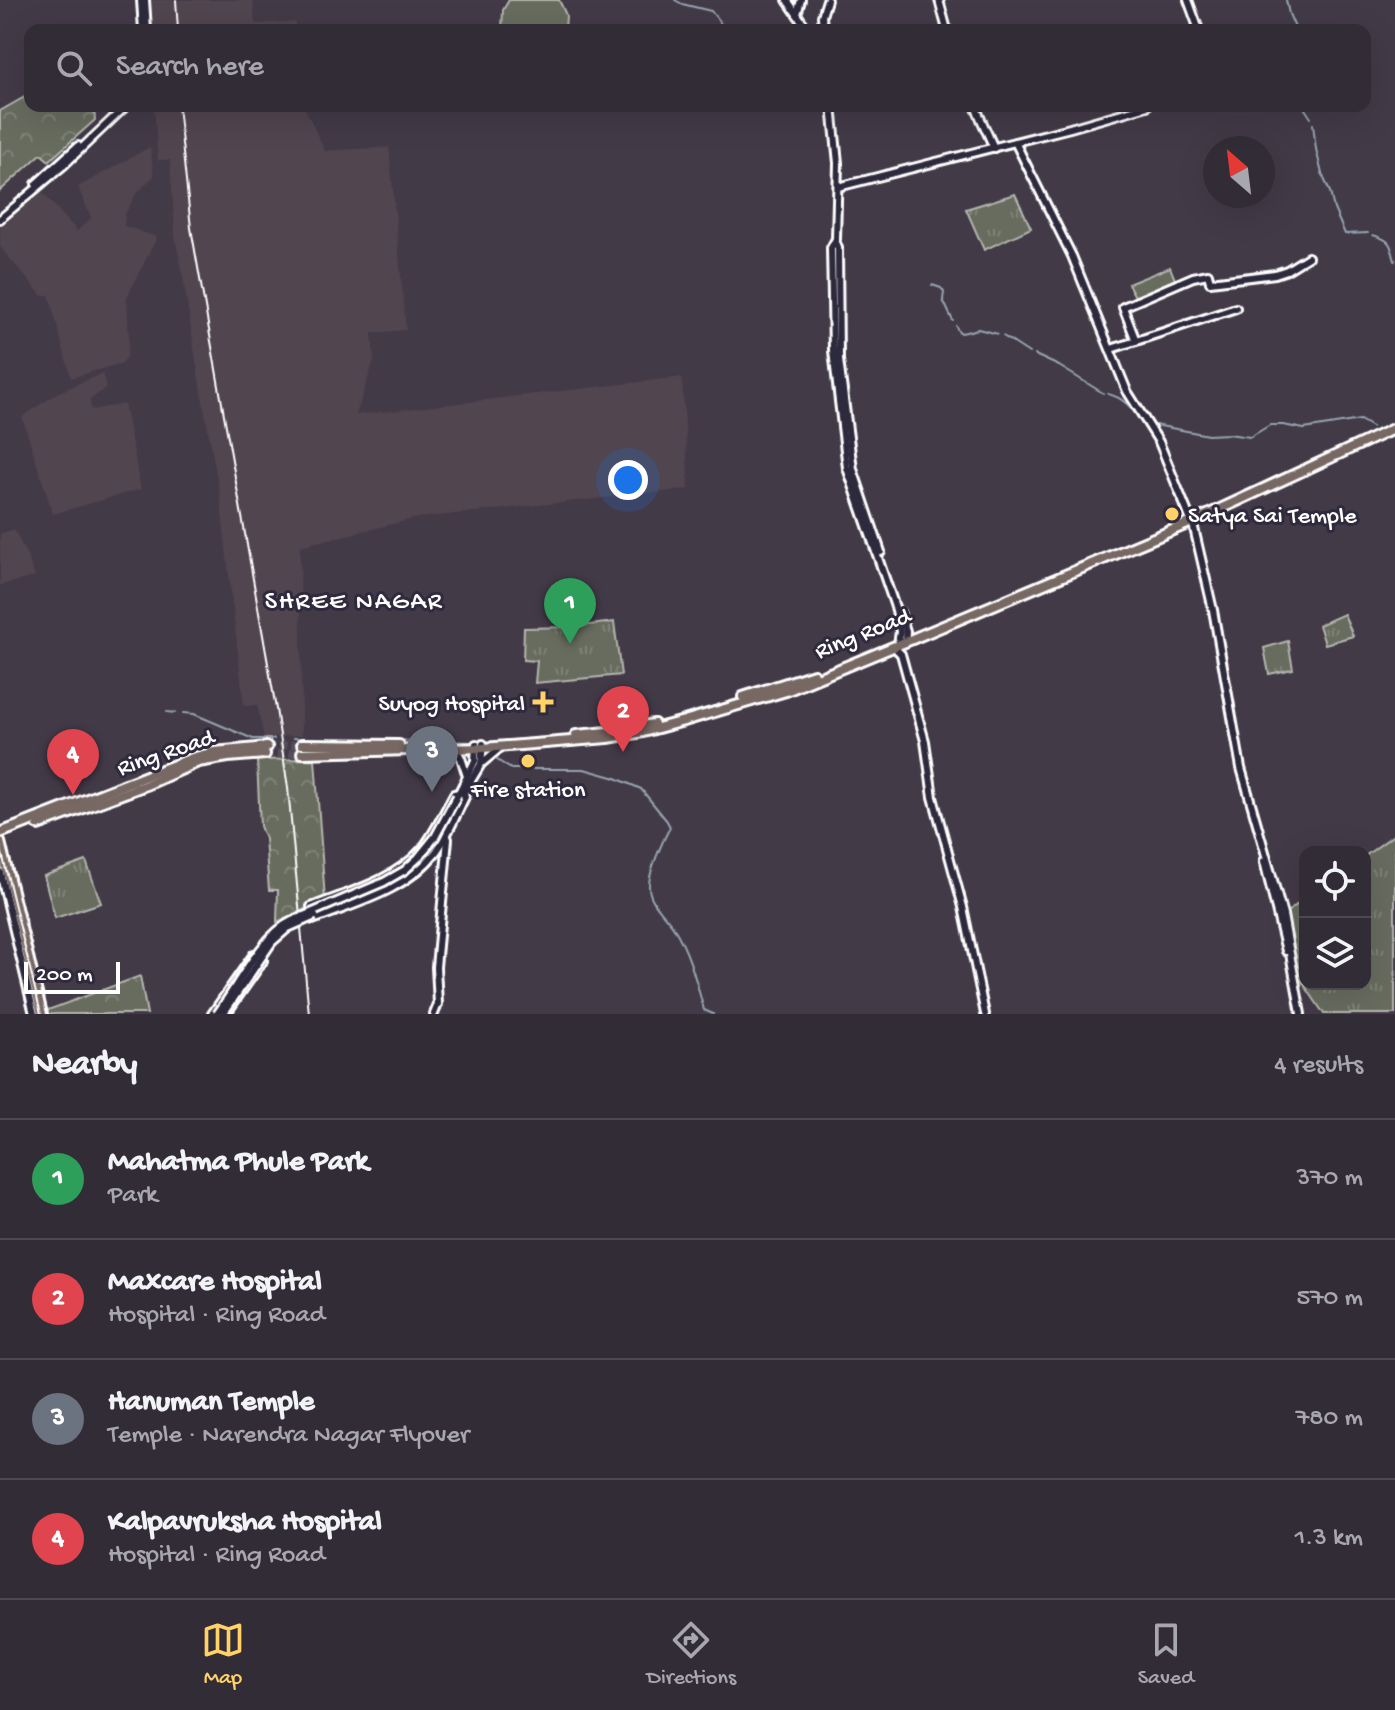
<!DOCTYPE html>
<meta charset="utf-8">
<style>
:root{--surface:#322c36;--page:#3a343e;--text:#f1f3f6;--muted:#a8a7ad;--line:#4d4851;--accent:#ffd166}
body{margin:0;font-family:"Gochi Hand",sans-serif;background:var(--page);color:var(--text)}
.controls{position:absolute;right:24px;bottom:24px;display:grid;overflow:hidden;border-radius:16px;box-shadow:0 8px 32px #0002}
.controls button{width:72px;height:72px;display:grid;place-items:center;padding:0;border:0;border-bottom:2px solid var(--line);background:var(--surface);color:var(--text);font:40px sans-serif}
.compass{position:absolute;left:1203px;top:136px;width:72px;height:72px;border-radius:50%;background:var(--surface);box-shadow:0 8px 32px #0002;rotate:332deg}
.scale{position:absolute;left:24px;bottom:20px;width:96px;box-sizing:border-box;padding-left:8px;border:4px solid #fff;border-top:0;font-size:22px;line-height:28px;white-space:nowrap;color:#fff;-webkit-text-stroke:6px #2f2a3d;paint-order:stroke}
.you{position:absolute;left:628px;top:480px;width:28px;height:28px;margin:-20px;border:6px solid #fff;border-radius:50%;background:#1a73e8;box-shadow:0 0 0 12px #1a73e833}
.badge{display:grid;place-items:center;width:52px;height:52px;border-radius:50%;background:var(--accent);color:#fff;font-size:26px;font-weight:700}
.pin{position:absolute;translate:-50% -66px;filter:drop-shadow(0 2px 4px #0008)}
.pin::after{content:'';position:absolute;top:42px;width:28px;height:24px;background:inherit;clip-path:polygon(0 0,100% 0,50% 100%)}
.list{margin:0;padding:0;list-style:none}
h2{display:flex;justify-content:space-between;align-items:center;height:104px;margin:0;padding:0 32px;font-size:34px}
h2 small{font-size:26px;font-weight:400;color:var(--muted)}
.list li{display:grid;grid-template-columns:52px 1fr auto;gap:24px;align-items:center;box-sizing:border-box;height:120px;padding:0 32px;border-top:2px solid var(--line)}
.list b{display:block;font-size:30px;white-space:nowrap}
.list p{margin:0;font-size:26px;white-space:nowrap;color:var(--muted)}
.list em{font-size:26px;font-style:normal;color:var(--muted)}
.icon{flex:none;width:44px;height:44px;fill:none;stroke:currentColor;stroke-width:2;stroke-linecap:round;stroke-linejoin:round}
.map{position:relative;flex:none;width:1395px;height:1014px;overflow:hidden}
.search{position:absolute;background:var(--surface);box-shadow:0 8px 32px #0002;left:24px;right:24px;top:24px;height:88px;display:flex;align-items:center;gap:20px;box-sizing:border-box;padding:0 28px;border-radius:16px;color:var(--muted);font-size:30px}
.sheet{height:584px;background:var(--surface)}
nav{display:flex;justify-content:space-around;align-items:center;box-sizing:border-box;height:112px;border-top:2px solid var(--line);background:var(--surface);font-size:22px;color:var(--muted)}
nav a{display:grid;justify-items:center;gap:4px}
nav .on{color:var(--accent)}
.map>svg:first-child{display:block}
.built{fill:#51454f}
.grass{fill:url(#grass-tufts);stroke:#b4b6ae;stroke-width:2}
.forest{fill:url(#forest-crowns);stroke:#b4b6ae;stroke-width:2}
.garden{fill:#686c5e;stroke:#b4b6ae;stroke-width:2}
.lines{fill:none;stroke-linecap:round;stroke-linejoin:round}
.stream{stroke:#96a3b0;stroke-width:2}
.highway-tunnel{stroke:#564e5a;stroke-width:8;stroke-dasharray:8 4;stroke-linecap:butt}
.secondary-casing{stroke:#fff;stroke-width:12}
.highway-casing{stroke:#fff;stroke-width:14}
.secondary{stroke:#2f2a3d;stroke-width:6}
.highway{stroke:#776864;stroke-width:8}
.rail{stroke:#fff;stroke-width:2}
.secondary-bridge-casing{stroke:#fff;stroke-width:12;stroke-linecap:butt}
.secondary-bridge{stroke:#2f2a3d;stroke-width:6}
.poi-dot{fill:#ffd166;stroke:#2f2a3d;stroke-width:3}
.labels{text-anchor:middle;stroke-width:6;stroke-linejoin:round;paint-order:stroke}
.poi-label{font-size:24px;fill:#fff;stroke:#2f2a3d;text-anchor:start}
.street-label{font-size:24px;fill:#fff;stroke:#2f2a3d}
.neighbourhood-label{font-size:26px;letter-spacing:2px;fill:#fff;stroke:#2f2a3d}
</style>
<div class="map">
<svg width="1395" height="1014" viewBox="0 0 1395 1014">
<defs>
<pattern id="grass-tufts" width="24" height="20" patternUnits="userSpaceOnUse" patternTransform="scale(2)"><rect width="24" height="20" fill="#686c5e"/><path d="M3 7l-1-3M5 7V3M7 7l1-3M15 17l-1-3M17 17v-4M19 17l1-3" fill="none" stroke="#7f8276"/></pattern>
<pattern id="forest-crowns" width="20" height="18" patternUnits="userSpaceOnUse" patternTransform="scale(2)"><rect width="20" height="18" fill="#686c5e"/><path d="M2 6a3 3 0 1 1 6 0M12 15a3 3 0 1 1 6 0" fill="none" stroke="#7f8276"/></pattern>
</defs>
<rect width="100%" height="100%" fill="#433a48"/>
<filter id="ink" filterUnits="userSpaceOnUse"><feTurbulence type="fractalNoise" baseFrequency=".0125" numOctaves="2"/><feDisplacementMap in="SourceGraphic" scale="16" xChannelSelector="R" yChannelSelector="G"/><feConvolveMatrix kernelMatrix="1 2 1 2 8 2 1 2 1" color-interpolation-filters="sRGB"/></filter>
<g filter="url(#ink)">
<g class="built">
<path d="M149,0H253L255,24L295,22L296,30H151Z"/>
<path d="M154,106H304L325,151L389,147L406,330L372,333L374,360L356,415L682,377L689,489L418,518L300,546L302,735L264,738L257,705L244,706L220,495L198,374L183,277L175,236L170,160H158Z"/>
<path d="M150,147L154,176L136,194L125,214L124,226L157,237L127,297L129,338L127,357L122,363L71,378L49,295L42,296L0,247V227L41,191L77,231L91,218L78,187Z"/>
<path d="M103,373L106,388L90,400L91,410L124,404L141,489L53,514L22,417L57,393Z"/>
<path d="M14,529L27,556L35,577L0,585V534Z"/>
</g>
<g class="grass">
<path d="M1015,194L1031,228L984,250L966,209Z"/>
<path d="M1170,267L1176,282L1137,300L1128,284Z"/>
<path d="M1344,614L1353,636L1325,644L1319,625Z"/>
<path d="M614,622L621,675L535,683L537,661L523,660L524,628L572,627Z"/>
<path d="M1288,641L1293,669L1269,674L1264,648Z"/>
<path d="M1395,834V1014H1324L1297,974L1287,912L1305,899V984H1365V856Z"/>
<path d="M86,861L101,903L55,918L44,876Z"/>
</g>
<g class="forest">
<path d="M30,94V106H94L95,120L49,161L41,154L0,191V111Z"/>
<path d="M315,759L325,900L277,922L278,890H269L265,839L260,826L257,760Z"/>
<path d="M140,976L147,1014H46L45,1011Z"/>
</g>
<path class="garden" d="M509,0H559L566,15L565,30H502L503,10Z"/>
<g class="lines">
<g class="stream">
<path d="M675,0L682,4L711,11L726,30"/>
<path d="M1286,0L1289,14L1296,30"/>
<path d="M824,106L828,109"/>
<path d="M1303,106L1311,118"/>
<path d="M1313,124L1316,149L1322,174L1330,192L1334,209L1345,234L1368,233"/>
<path d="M1373,235C1392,241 1390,243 1395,261"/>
<path d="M932,285L941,288L944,292L943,300L953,321"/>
<path d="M956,326L958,331L962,333L978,329L998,334"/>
<path d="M1003,336L1029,353"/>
<path d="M1035,355L1059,366L1103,393"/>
<path d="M1108,394C1125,398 1132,409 1141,422"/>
<path d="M1155,425L1208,435L1228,434L1250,437L1270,425H1283L1304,429L1360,420L1372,427"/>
<path d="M1389,438L1395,435"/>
<path d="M167,712L175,713"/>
<path d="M183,713L194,714L253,739H274"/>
<path d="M293,738L475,742"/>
<path d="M494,758L511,769H584L616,778L641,789L667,821L670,827C663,840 649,871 649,885C648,902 666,915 674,928C690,954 696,981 704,1010L713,1014"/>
</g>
<g class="highway-tunnel">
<path d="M267,747L302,744"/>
<path d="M265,754L302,753"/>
</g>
<defs>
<g id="secondary">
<path d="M141,0L143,30"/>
<path d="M145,0L147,30"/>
<path d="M787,0L808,30"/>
<path d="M939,0L947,30"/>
<path d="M1188,0L1199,30"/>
<path d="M797,14L801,0"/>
<path d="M823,30L822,16L827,0"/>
<path d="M832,106L838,163L836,239L831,248L833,351L847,468L896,610L900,632L897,650L901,654L925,741L933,797L963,907L985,1014"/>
<path d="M975,106L994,148"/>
<path d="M1015,142L1072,256L1127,391L1159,442L1194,528L1213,610L1241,768L1283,915L1301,1014"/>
<path d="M36,184L78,146"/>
<path d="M838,187L1070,128L1147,106"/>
<path d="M0,219L64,165L126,106"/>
<path d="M835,242L838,247L839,360L853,469L881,552"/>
<path d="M1236,308L1136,341L1123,307L1193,277L1208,274L1210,282L1275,274L1287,270L1308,257"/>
<path d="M1111,349L1136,341"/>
<path d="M900,612L906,631L905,643"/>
<path d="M456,749L461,758L467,776"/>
<path d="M481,764L483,744"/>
<path d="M459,793L454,794C444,812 435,833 422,849C395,880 349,892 311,907L313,920C356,903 406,891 436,852C448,836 456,815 465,797L464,791"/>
<path d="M463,794L481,764L501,747"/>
<path d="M457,796L475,761L476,744"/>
<path d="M1264,861L1286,951"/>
<path d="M0,872L34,1014"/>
<path d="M351,901C408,877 424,865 454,811"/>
<path d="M212,1014L254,954L263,959V961L226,1014"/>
<path d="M434,1014L438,1004L436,967L448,839L446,834"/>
</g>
<g id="highway">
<path d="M743,697L814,674"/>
<path d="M576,735L608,732L654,724"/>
<path d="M302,744L399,745"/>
<path d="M302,753L483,748L608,738L643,732L684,721L786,691L905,642L1192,522L1395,428"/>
<path d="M38,825L146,785L198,762L228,757L265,754"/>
<path d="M0,833L195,757L214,752L267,747"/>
<path d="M0,842L42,1014"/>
</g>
</defs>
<use href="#secondary" class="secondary-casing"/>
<use href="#highway" class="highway-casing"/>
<use href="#secondary" class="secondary"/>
<use href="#highway" class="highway"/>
<g class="rail">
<path d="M176,0L178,30"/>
<path d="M178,106L191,228L276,709L288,788L309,1014"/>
<path d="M0,845L41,1014"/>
</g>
<defs>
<g id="secondary-bridge">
<path d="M217,1014C237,987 262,935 292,921L384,882L405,870L418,858L435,837L457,796"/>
<path d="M223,1014L272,942L288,928L315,916"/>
</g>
</defs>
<use href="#secondary-bridge" class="secondary-bridge-casing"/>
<use href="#secondary-bridge" class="secondary-bridge"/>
</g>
</g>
<g class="poi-dot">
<circle cx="1172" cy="514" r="8"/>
<path d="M539 690h8v8h8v8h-8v8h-8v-8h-8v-8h8z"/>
<circle cx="528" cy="761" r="8"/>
</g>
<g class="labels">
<g class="poi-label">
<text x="1188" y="522">Satya Sai Temple</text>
<text x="525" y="710" text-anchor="end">Suyog Hospital</text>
<text x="528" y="796" text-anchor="middle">Fire station</text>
</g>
<g class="street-label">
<text transform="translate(862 632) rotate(-22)" y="8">Ring Road</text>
<text transform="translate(165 751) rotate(-19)" y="8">Ring Road</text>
</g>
<g class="neighbourhood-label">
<text x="354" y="608">SHREE NAGAR</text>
</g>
</g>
</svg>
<div class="controls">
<button><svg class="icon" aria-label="locate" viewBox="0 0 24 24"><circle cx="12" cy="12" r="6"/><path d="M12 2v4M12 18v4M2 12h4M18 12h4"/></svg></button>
<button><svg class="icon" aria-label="layers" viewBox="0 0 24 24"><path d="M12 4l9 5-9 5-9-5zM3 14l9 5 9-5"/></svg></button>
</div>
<svg class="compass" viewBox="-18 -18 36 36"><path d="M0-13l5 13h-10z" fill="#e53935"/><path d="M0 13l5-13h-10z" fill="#a8a7ad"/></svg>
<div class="scale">200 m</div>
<div class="you"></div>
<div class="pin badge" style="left:570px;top:644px;background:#2e9e5b">1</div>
<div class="pin badge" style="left:623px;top:752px;background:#e0444e">2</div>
<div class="pin badge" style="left:432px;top:792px;background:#6b7280">3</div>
<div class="pin badge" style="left:73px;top:795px;background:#e0444e">4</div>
<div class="search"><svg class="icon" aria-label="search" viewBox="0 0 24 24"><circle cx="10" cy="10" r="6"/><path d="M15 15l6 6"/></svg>Search here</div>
</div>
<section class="sheet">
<h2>Nearby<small>4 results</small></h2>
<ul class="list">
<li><span class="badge" style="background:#2e9e5b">1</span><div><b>Mahatma Phule Park</b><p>Park</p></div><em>370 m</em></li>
<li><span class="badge" style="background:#e0444e">2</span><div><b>Maxcare Hospital</b><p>Hospital · Ring Road</p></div><em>570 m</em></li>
<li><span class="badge" style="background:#6b7280">3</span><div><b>Hanuman Temple</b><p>Temple · Narendra Nagar Flyover</p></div><em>780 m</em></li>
<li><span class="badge" style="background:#e0444e">4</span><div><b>Kalpavruksha Hospital</b><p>Hospital · Ring Road</p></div><em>1.3 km</em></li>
</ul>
</section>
<nav>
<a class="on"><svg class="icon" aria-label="map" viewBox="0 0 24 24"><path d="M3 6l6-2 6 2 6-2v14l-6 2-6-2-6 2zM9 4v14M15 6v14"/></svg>Map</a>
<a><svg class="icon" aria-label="directions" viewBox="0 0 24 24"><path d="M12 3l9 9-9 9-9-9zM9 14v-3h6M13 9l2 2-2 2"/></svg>Directions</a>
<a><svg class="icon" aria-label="saved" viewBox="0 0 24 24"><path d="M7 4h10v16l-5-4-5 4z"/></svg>Saved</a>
</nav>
